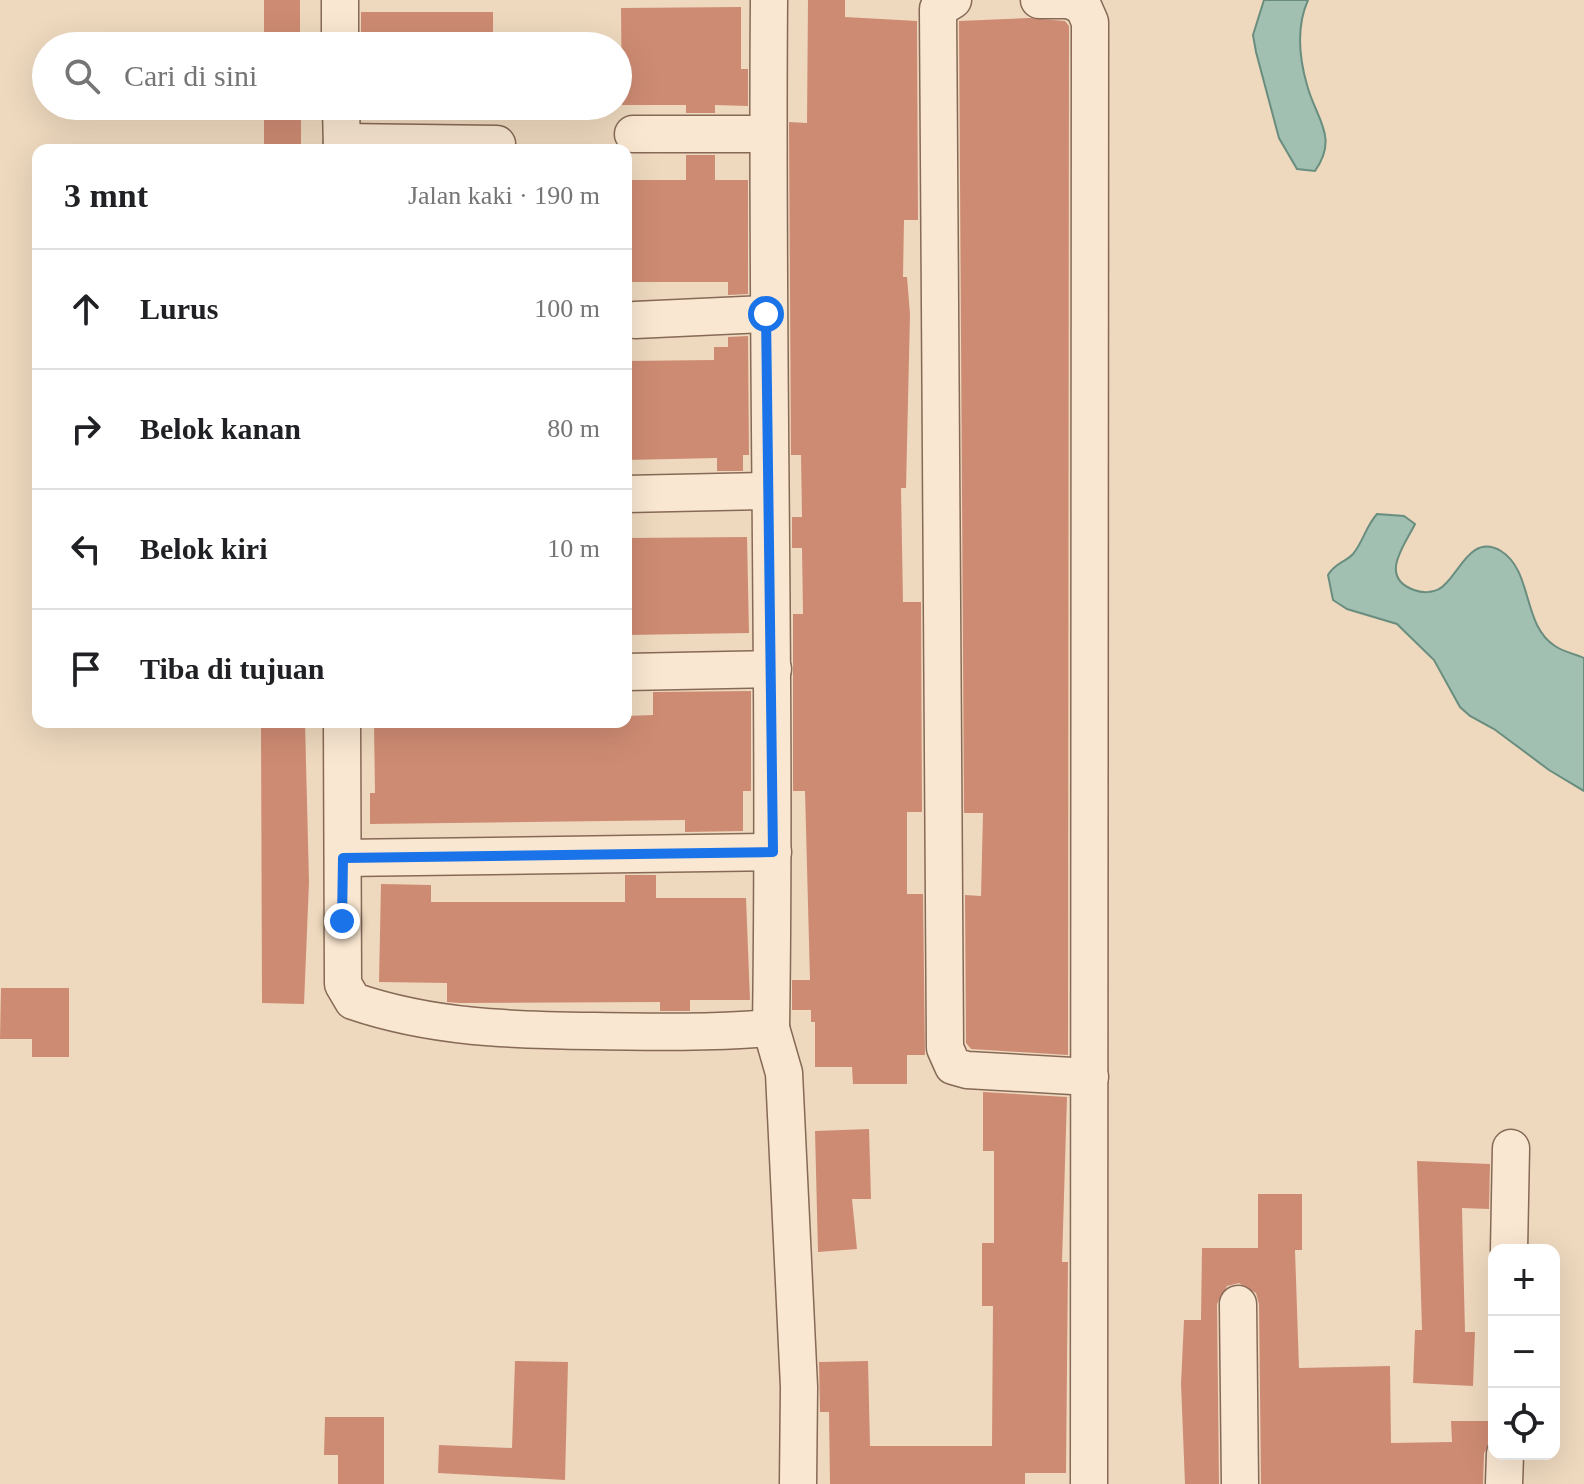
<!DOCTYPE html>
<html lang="id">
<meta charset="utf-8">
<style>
:root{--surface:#fff;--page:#f6f6f6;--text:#202124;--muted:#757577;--line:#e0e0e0}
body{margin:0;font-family:"Times New Roman",serif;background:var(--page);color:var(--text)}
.controls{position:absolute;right:24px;bottom:24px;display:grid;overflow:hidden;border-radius:16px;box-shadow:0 8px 32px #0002}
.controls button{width:72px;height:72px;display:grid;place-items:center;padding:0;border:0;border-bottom:2px solid var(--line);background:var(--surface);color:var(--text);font:40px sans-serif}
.stop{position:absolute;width:24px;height:24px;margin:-18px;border:6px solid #1a73e8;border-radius:50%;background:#fff}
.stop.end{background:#1a73e8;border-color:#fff;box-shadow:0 2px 8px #0008}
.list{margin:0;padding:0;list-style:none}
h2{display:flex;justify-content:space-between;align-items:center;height:104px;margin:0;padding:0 32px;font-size:34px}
h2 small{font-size:26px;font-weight:400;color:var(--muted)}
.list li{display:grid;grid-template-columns:52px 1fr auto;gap:24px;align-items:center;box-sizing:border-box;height:120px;padding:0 32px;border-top:2px solid var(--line)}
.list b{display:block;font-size:30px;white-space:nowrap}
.list em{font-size:26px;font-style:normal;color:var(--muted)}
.icon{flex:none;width:44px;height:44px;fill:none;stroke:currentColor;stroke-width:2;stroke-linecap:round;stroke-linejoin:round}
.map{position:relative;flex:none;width:1584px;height:1484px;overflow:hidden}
.search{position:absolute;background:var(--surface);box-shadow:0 8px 32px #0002;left:32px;top:32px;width:600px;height:88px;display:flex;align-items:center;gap:20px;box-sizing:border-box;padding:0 28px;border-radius:44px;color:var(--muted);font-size:30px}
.panel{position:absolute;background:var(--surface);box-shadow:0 8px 32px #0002;left:32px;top:144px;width:600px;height:584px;border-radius:16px}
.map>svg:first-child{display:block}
.water{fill:#a2c0b2;stroke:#698e7f;stroke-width:2}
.building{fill:#ce8b73}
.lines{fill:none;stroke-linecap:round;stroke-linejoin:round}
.minor-casing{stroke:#876957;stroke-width:39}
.minor{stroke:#f9e7d1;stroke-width:36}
.route{stroke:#1a73e8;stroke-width:10}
</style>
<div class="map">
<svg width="1584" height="1484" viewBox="0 0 1584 1484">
<rect width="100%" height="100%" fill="#eed9be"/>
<g class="water">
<path d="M1264,0H1308C1296,27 1299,57 1307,85C1316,119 1339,137 1315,171L1297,169L1279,138L1256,52L1253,35Z"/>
<path d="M1377,514L1404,516L1415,524C1405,545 1378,577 1414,590C1422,593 1432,593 1439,589C1458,579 1469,532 1501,551C1533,571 1522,625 1555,646C1564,652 1575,654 1584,658V791L1549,770L1494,729L1470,716L1460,707L1434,660L1397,624L1347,609L1333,600L1328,575C1335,563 1344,563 1353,554C1363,542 1366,526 1377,514Z"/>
</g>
<g class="building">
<rect x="264" y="0" width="36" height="46"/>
<path d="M808,0H845V17L917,21L918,220H904L903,277H907L910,314L906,488H901L903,602H921L922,812H907V894H923L925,1055H907V1084H853L852,1067H815V1022H811V1010H792V980H810L805,791H793V614H803L802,548H792V517H802L801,455H791L789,129V122L807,123Z"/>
<path d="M741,7V69H748V106L715,105V113H686V105H622L621,8Z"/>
<rect x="361" y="12" width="132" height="29"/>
<path d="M1029,18L1065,21L1069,26L1068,1055L971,1049L966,1043L965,895L981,896L983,813H964L959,21Z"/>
<rect x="264" y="106" width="37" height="44"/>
<path d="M686,155H715V180H748V294L728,295V282H626V180H686Z"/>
<path d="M748,336L749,455H743V471H717V458L626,460V361L714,360V347H728V337Z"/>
<path d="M747,537L749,633L626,635V538Z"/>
<path d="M751,691V791H743V831L685,832V820L370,824V793H375L374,722H626V716L653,715V692Z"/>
<path d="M261,722H305L309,882L304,1004L262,1003Z"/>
<path d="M625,875H656V898H746L750,1000H690V1011H660V1002L460,1003L447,1002V983L379,982L381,884L431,885V902H625Z"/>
<path d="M1,988H69V1057H32V1039H0Z"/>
<path d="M983,1092L1067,1097L1062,1262H1068L1066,1473H1025V1484H830L829,1412H820L819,1362L868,1361L870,1446H992L993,1306H982V1243H994V1151H983Z"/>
<path d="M869,1129L871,1199H852L857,1249L818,1252L815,1131Z"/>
<path d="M1417,1161L1490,1164L1489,1209L1462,1208L1465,1332H1475L1473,1386L1413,1383L1415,1330H1422Z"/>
<path d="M1258,1194H1302V1250H1295L1299,1368L1390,1366L1391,1443L1452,1442L1451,1421H1493L1494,1437L1484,1453L1483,1484H1261L1259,1304L1256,1293L1239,1283L1227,1286L1217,1304L1219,1484H1185L1181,1384L1184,1320H1201L1202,1248H1258Z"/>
<path d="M515,1361L568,1362L565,1480L438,1473L439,1445L512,1448Z"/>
<path d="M325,1417H384V1484H338V1455H324Z"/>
</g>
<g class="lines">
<defs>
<g id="minor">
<path d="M340,0V46"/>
<path d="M769,0C766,343 776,685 771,1028"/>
<path d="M953,0L938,9L945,1048L953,1066L967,1070L1090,1077"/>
<path d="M1039,0H1069L1083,6L1090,22L1089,1484"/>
<path d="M341,106L342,150"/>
<path d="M633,134H768"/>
<path d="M342,142L497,144"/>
<path d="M635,320L766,314"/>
<path d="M626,494L768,491"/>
<path d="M626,672L773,669"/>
<path d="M342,722L343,984L353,1001C432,1028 511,1030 594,1031C654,1032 712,1033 771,1028L784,1073L799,1387L798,1484"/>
<path d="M343,858L773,852"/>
<path d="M1509,1250L1511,1148"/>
<path d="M1238,1304L1240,1484"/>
<path d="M1504,1484L1505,1454"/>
</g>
</defs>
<use href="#minor" class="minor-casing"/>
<use href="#minor" class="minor"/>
</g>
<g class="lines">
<path class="route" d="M342,921L343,858L773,852L766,314"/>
</g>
</svg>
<div class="controls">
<button>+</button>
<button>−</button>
<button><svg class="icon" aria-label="locate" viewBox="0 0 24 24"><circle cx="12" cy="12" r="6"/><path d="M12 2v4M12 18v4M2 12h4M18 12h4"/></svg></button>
</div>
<div class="stop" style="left:766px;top:314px"></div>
<div class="stop end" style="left:342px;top:921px"></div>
<div class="search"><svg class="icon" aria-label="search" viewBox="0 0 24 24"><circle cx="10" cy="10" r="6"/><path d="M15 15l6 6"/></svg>Cari di sini</div>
<section class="panel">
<h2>3 mnt<small>Jalan kaki · 190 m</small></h2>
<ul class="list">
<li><svg class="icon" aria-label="ahead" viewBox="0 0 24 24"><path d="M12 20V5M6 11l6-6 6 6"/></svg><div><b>Lurus</b></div><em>100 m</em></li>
<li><svg class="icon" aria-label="right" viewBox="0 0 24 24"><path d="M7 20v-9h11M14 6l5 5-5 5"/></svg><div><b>Belok kanan</b></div><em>80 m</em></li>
<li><svg class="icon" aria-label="left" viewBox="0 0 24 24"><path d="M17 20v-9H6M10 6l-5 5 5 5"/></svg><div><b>Belok kiri</b></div><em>10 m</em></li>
<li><svg class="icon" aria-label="arrive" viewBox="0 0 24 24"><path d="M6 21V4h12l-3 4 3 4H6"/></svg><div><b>Tiba di tujuan</b></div></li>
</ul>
</section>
</div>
